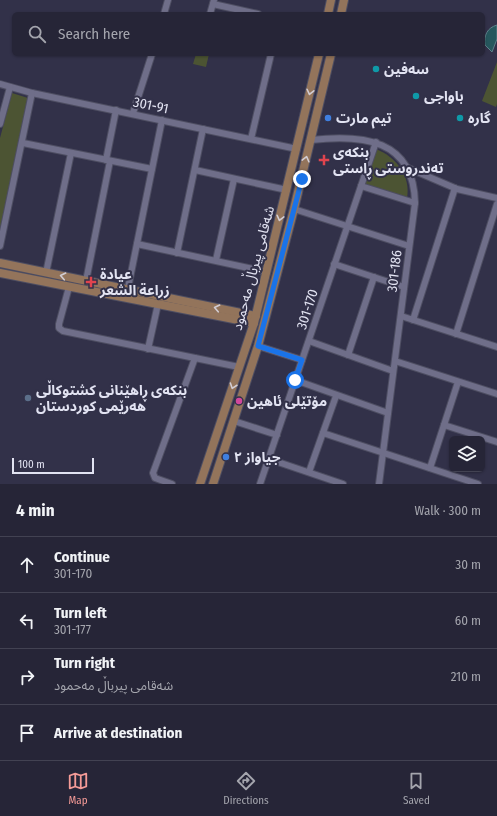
<!DOCTYPE html>
<meta charset="utf-8">
<style>
:root{--surface:#262537;--page:#323142;--text:#f1f3f6;--muted:#a4a5ad;--line:#424252;--accent:#f59b97}
body{margin:0;font-family:"Fira Sans Condensed","Noto Sans Arabic",sans-serif;background:var(--page);color:var(--text)}
.controls{position:absolute;right:12px;bottom:12px;display:grid;overflow:hidden;border-radius:6px;box-shadow:0 1px 3px #0004}
.controls button{width:36px;height:36px;display:grid;place-items:center;padding:0;border:0;border-bottom:1px solid var(--line);background:var(--surface);color:var(--text);font:20px sans-serif}
.scale{position:absolute;left:12px;bottom:10px;width:82px;box-sizing:border-box;padding-left:4px;border:2px solid #e2e3f2;border-top:0;font-size:11px;line-height:14px;white-space:nowrap;color:#e2e3f2;-webkit-text-stroke:3px #323149;paint-order:stroke}
.stop{position:absolute;width:12px;height:12px;margin:-9px;border:3px solid #1a73e8;border-radius:50%;background:#fff}
.stop.end{background:#1a73e8;border-color:#fff;box-shadow:0 1px 4px #0008}
.list{margin:0;padding:0;list-style:none}
h2{display:flex;justify-content:space-between;align-items:center;height:52px;margin:0;padding:0 16px;font-size:17px}
h2 small{font-size:13px;font-weight:400;color:var(--muted)}
.list li{display:grid;grid-template-columns:26px 1fr auto;gap:12px;align-items:center;box-sizing:border-box;height:56px;padding:0 16px;border-top:1px solid var(--line)}
.list b{display:block;font-size:15px;white-space:nowrap}
.list p{margin:0;font-size:13px;white-space:nowrap;color:var(--muted)}
.list em{font-size:13px;font-style:normal;color:var(--muted)}
.icon{flex:none;width:22px;height:22px;fill:none;stroke:currentColor;stroke-width:2;stroke-linecap:round;stroke-linejoin:round}
.map{position:relative;flex:none;width:497px;height:484px;overflow:hidden}
.search{position:absolute;background:var(--surface);box-shadow:0 1px 3px #0004;left:12px;right:12px;top:12px;height:44px;display:flex;align-items:center;gap:10px;box-sizing:border-box;padding:0 14px;border-radius:6px;color:var(--muted);font-size:15px}
.sheet{height:276px;background:var(--surface)}
nav{display:flex;justify-content:space-around;align-items:center;box-sizing:border-box;height:56px;border-top:1px solid var(--line);background:var(--surface);font-size:11px;color:var(--muted)}
nav a{display:grid;justify-items:center;gap:2px}
nav .on{color:var(--accent)}
.map>svg:first-child{display:block}
.green{fill:#4c5433}
.water{fill:#26575d;stroke:#5e818a}
.lines{fill:none;stroke-linecap:round;stroke-linejoin:round}
.minor-casing{stroke:#4e4e62;stroke-width:8}
.major-casing{stroke:#4e4e62;stroke-width:10}
.minor{stroke:#6f6e89;stroke-width:6}
.major{stroke:#93745b;stroke-width:8}
.oneway{stroke:#d2cdd4}
.route{stroke:#1a73e8;stroke-width:5}
.culture-dot{fill:#0f9aa8;stroke:#323149;stroke-width:1.5}
.shop-dot{fill:#3f7fe0;stroke:#323149;stroke-width:1.5}
.health-dot{fill:#e0444e;stroke:#323149;stroke-width:1.5}
.service-dot{fill:#5c6f8a;stroke:#323149;stroke-width:1.5}
.hotel-dot{fill:#d1479c;stroke:#323149;stroke-width:1.5}
.labels{text-anchor:middle;stroke-width:4;stroke-linejoin:round;paint-order:stroke}
.poi-label{font-size:14px;font-weight:bold;fill:#e2e3f2;stroke:#323149;text-anchor:start}
.street-label{font-size:14px;fill:#e2e3f2;stroke:#323149}
</style>
<div class="map">
<svg width="497" height="484" viewBox="0 0 497 484">
<rect width="100%" height="100%" fill="#323149"/>
<g class="green">
<path d="M196,54H209L206,67L193,64Z"/>
<path d="M497,62V104L496,107L482,101Z"/>
<path d="M12,93L28,98L0,230V138Z"/>
<path d="M376,149C396,157 411,176 407,198L365,185Z"/>
</g>
<path class="water" d="M497,25V39L492,52L485,45C484,35 487,28 497,25Z"/>
<g class="lines">
<defs>
<g id="minor">
<path d="M213,4L258,14"/>
<path d="M164,14L168,0"/>
<path d="M210,14L214,0"/>
<path d="M0,84L32,93L297,149"/>
<path d="M133,113L152,54"/>
<path d="M0,124L10,87"/>
<path d="M251,139L271,54"/>
<path d="M311,140C362,134 414,139 415,203L379,484"/>
<path d="M23,143L152,169"/>
<path d="M106,160L116,110"/>
<path d="M408,168L457,189L497,198"/>
<path d="M195,170L287,190"/>
<path d="M361,186L415,203"/>
<path d="M294,209L409,246"/>
<path d="M137,244L267,272"/>
<path d="M0,246L32,93"/>
<path d="M177,253L203,129"/>
<path d="M216,260L234,179"/>
<path d="M334,264L404,287"/>
<path d="M46,273L71,153"/>
<path d="M86,281L110,161"/>
<path d="M69,287L59,324V328L63,331L239,367"/>
<path d="M128,288L162,120"/>
<path d="M401,316L497,347"/>
<path d="M413,320L455,188"/>
<path d="M456,334L497,204"/>
<path d="M309,341L393,371"/>
<path d="M258,346L302,360"/>
<path d="M148,349L158,304"/>
<path d="M348,355L374,277"/>
<path d="M395,361L497,394"/>
<path d="M295,380L388,413"/>
<path d="M234,421L277,435"/>
<path d="M444,425L497,442"/>
<path d="M323,433L478,484"/>
<path d="M269,459L343,484"/>
<path d="M430,468L458,382"/>
<path d="M309,472L336,396"/>
<path d="M172,484L155,478L153,473L195,358"/>
<path d="M260,484L376,142"/>
</g>
<g id="major">
<path d="M328,14L331,0"/>
<path d="M341,14L344,0"/>
<path d="M0,263L256,316"/>
<path d="M0,273L254,323"/>
<path d="M200,484L254,323L319,54"/>
<path d="M213,484L258,346L294,209L331,54"/>
</g>
</defs>
<use href="#minor" class="minor-casing"/>
<use href="#major" class="major-casing"/>
<use href="#minor" class="minor"/>
<use href="#major" class="major"/>
</g>
<defs><path id="oneway-chevron" d="M-2-3.5L2.5 0L-2 3.5" fill="none" stroke-width="1.6" stroke-linecap="round" stroke-linejoin="round"/></defs>
<g class="oneway">
<use href="#oneway-chevron" transform="translate(310 92) rotate(103)"/>
<use href="#oneway-chevron" transform="translate(306 159) rotate(-76)"/>
<use href="#oneway-chevron" transform="translate(280 218) rotate(104)"/>
<use href="#oneway-chevron" transform="translate(63 276) rotate(-168)"/>
<use href="#oneway-chevron" transform="translate(217 308) rotate(-168)"/>
<use href="#oneway-chevron" transform="translate(233 386) rotate(109)"/>
</g>
<g class="lines">
<path class="route" d="M295,380L302,360L258,346L302,179"/>
</g>
<g class="culture-dot">
<circle cx="376" cy="69" r="4"/>
<circle cx="416" cy="96" r="4"/>
<circle cx="460" cy="118" r="4"/>
</g>
<g class="shop-dot">
<circle cx="328" cy="118" r="4"/>
<circle cx="226" cy="457" r="4"/>
</g>
<g class="health-dot">
<path d="M322 154h4v4h4v4h-4v4h-4v-4h-4v-4h4z"/>
<path d="M89 276h4v4h4v4h-4v4h-4v-4h-4v-4h4z"/>
</g>
<circle class="service-dot" cx="28" cy="398" r="4"/>
<circle class="hotel-dot" cx="239" cy="401" r="4"/>
<g class="labels">
<g class="poi-label">
<text x="384" y="74">سەفین</text>
<text x="424" y="101">باواجی</text>
<text x="336" y="123">تيم مارت</text>
<text x="468" y="123">گارە</text>
<text x="333" y="157">بنکەی<tspan x="333" dy="16">تەندروستی ڕاستی</tspan></text>
<text x="100" y="279">عيادة<tspan x="100" dy="16">زراعة الشعر</tspan></text>
<text x="36" y="395">بنکەی ڕاهێنانی کشتوکاڵی<tspan x="36" dy="16">هەرێمی کوردستان</tspan></text>
<text x="247" y="406">مۆتێلی ئاهین</text>
<text x="234" y="462">جیاواز ٢</text>
</g>
<g class="street-label">
<text transform="translate(151 105) rotate(12)" y="5">301-91</text>
<text transform="translate(253 268) rotate(-75)" y="5">شەقامی پیرباڵ مەحمود</text>
<text transform="translate(394 271) rotate(-83)" y="5">301-186</text>
<text transform="translate(307 309) rotate(-72)" y="5">301-170</text>
</g>
</g>
</svg>
<div class="controls">
<button><svg class="icon" aria-label="layers" viewBox="0 0 24 24"><path d="M12 4l9 5-9 5-9-5zM3 14l9 5 9-5"/></svg></button>
</div>
<div class="scale">100 m</div>
<div class="stop" style="left:295px;top:380px"></div>
<div class="stop end" style="left:302px;top:179px"></div>
<div class="search"><svg class="icon" aria-label="search" viewBox="0 0 24 24"><circle cx="10" cy="10" r="6"/><path d="M15 15l6 6"/></svg>Search here</div>
</div>
<section class="sheet">
<h2>4 min<small>Walk · 300 m</small></h2>
<ul class="list">
<li><svg class="icon" aria-label="ahead" viewBox="0 0 24 24"><path d="M12 20V5M6 11l6-6 6 6"/></svg><div><b>Continue</b><p>301-170</p></div><em>30 m</em></li>
<li><svg class="icon" aria-label="left" viewBox="0 0 24 24"><path d="M17 20v-9H6M10 6l-5 5 5 5"/></svg><div><b>Turn left</b><p>301-177</p></div><em>60 m</em></li>
<li><svg class="icon" aria-label="right" viewBox="0 0 24 24"><path d="M7 20v-9h11M14 6l5 5-5 5"/></svg><div><b>Turn right</b><p>شەقامی پیرباڵ مەحمود</p></div><em>210 m</em></li>
<li><svg class="icon" aria-label="arrive" viewBox="0 0 24 24"><path d="M6 21V4h12l-3 4 3 4H6"/></svg><div><b>Arrive at destination</b></div></li>
</ul>
</section>
<nav>
<a class="on"><svg class="icon" aria-label="map" viewBox="0 0 24 24"><path d="M3 6l6-2 6 2 6-2v14l-6 2-6-2-6 2zM9 4v14M15 6v14"/></svg>Map</a>
<a><svg class="icon" aria-label="directions" viewBox="0 0 24 24"><path d="M12 3l9 9-9 9-9-9zM9 14v-3h6M13 9l2 2-2 2"/></svg>Directions</a>
<a><svg class="icon" aria-label="saved" viewBox="0 0 24 24"><path d="M7 4h10v16l-5-4-5 4z"/></svg>Saved</a>
</nav>
